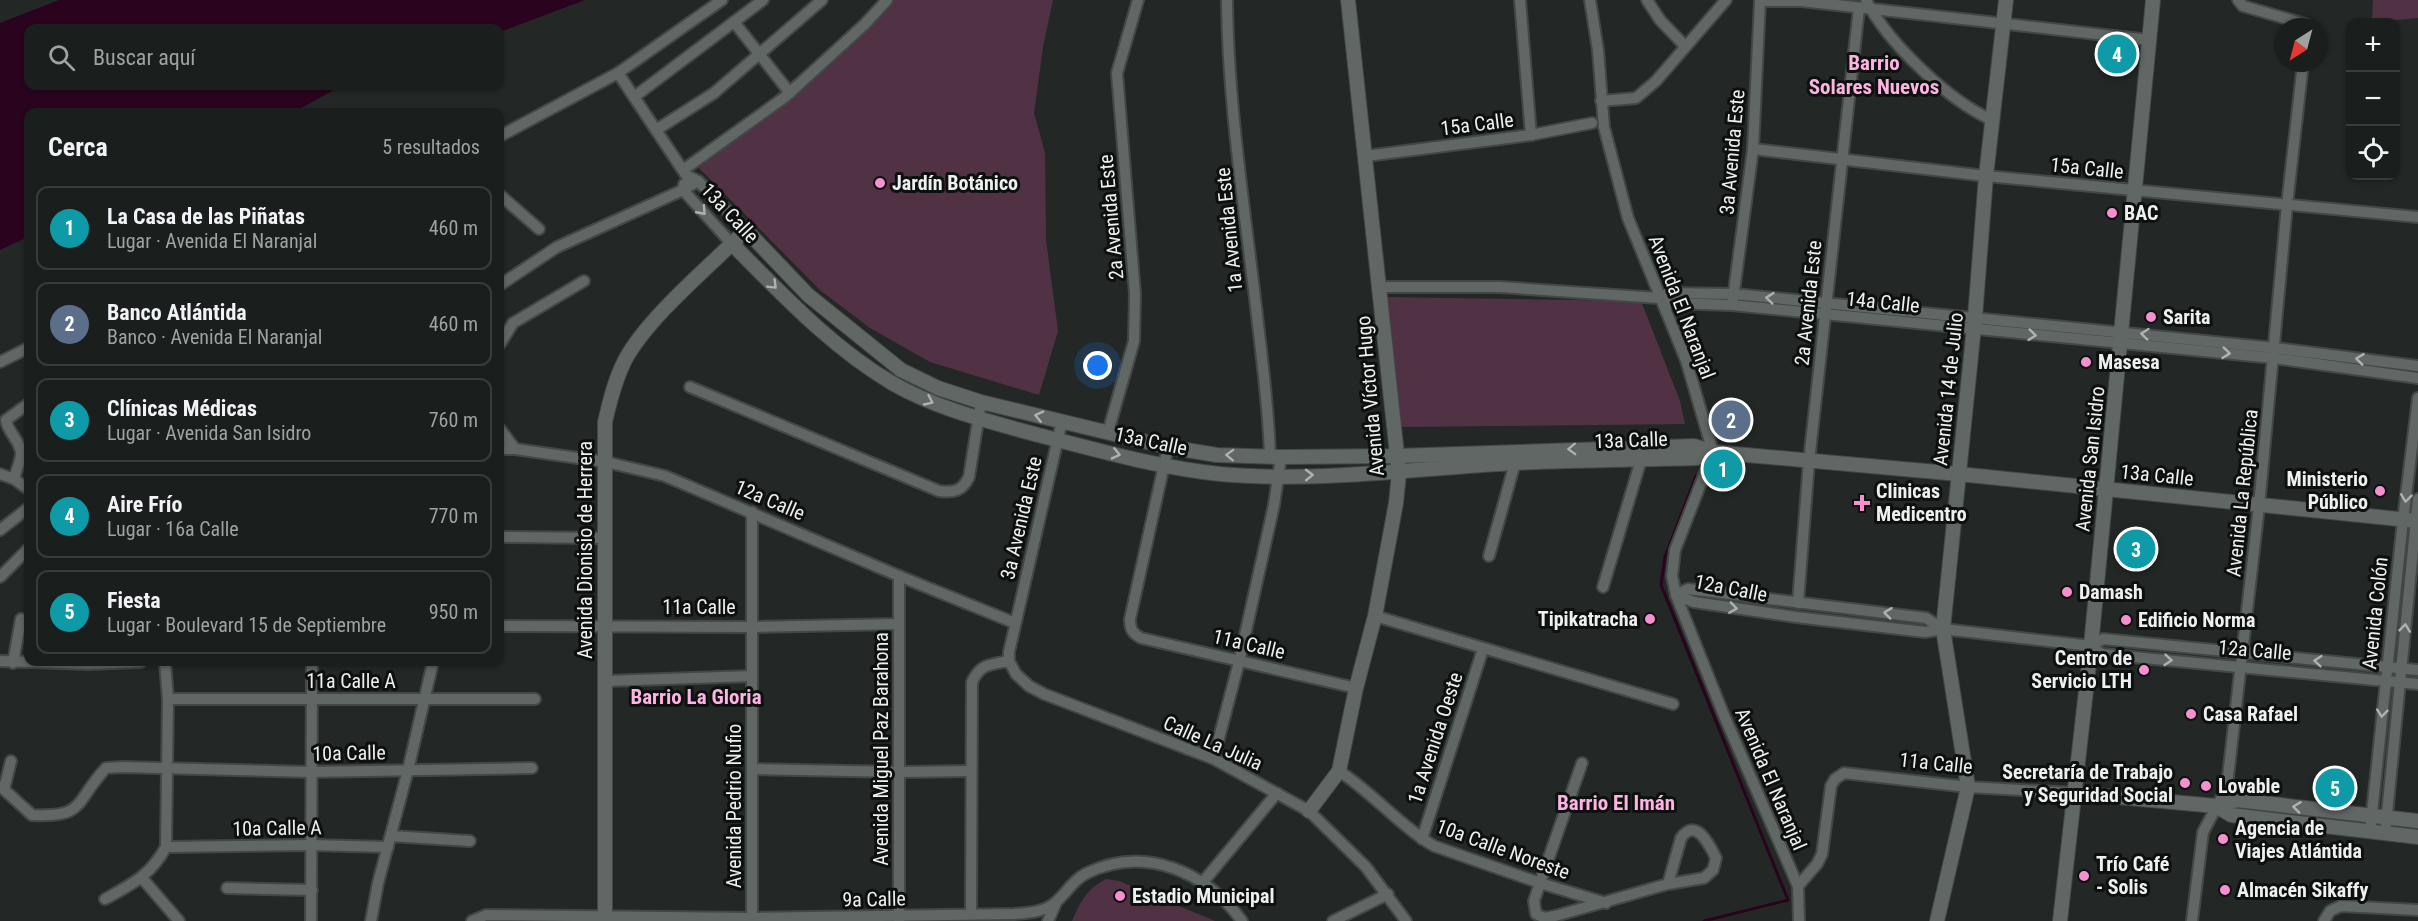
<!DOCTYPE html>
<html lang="es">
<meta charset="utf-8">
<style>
:root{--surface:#1a1e1c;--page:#272b29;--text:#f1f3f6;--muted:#9fa2a3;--line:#383c3b;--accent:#f590d1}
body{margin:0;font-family:"Roboto Condensed",sans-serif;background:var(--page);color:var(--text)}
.controls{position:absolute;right:18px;top:18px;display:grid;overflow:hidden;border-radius:12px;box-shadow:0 2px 4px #0004}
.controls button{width:54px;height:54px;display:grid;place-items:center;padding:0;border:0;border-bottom:2px solid var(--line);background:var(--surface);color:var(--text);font:30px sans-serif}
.compass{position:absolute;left:2274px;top:18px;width:54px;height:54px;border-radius:50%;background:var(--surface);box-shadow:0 2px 4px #0004;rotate:216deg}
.you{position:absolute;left:1098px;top:366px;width:21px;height:21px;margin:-15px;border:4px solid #fff;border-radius:50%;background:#1a73e8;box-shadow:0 0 0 9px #1a73e833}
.badge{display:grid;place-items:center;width:39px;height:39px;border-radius:50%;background:var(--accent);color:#fff;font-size:20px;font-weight:700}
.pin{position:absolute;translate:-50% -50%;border:3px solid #fff;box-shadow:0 2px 6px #0006}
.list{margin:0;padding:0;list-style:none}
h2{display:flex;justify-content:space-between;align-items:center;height:78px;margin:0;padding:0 24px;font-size:26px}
h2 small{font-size:20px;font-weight:400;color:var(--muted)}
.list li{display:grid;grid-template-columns:39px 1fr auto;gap:18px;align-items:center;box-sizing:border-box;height:84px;margin:0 12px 12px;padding:0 12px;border:2px solid var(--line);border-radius:12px}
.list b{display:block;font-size:22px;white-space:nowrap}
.list p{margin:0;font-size:20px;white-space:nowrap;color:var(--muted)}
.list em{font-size:20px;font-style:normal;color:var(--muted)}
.icon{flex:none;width:33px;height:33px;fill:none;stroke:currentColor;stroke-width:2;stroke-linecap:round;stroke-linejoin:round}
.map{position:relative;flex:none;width:2418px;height:921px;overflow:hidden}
.search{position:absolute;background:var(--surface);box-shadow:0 2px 4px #0004;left:24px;top:24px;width:480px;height:66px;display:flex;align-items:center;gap:15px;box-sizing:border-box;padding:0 21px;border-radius:12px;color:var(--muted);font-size:22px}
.panel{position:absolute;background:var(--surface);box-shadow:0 2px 4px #0004;left:24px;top:108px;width:480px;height:558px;border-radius:12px}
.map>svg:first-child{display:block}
.green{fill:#513245}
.water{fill:#2a041f}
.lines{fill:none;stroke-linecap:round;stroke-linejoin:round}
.stream{stroke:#2a041f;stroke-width:3}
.minor-casing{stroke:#434745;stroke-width:14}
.tertiary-casing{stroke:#434745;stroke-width:16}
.minor{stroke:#616764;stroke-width:10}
.tertiary{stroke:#616764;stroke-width:14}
.oneway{stroke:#aeb2b0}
.poi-dot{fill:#f590d1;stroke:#0e100f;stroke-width:2}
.labels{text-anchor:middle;stroke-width:6;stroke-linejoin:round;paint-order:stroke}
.street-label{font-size:20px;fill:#edf0ef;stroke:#0e100f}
.poi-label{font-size:20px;font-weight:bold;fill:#edf0ef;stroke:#0e100f;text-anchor:start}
.neighbourhood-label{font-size:21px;font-weight:bold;fill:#fcb4e1;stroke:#0e100f}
</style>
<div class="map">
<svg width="2418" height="921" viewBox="0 0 2418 921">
<rect width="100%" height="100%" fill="#232826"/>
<g class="green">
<path d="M880,0H1053L1043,47L1034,113L1045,153L1046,240L1058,331L1039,395L930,362L870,328L821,291L695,164L852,29Z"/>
<path d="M2373,0H2418V18L2372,22Z"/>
<path d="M1385,297L1641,301L1680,401L1685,424L1400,427Z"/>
<path d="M1106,879L1119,881L1215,921H1072C1080,902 1087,889 1106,879Z"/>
</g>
<path class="water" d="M59,0H585L500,32V28H28V86H341L294,112H28V237L0,250V23Z"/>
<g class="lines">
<path class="stream" d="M1696,476L1665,557L1661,585L1788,900L1704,921"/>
<defs>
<g id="minor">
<path d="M1227,0C1228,108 1246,217 1258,324C1263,368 1269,413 1270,457"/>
<path d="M1520,0L1531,135"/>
<path d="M1590,0L1598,50L1604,127L1628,218L1686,360L1713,452L1675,550L1672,576L1676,595L1723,713L1798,886L1799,921"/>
<path d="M1647,0L1660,20L1685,46"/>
<path d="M1866,0C1888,43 1949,101 1992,120"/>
<path d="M2238,0L2243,6L2305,24L2307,27"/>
<path d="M1760,1H1801L2150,40"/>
<path d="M734,22L790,93"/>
<path d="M618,73L686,175L698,181L746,230"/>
<path d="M634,97L763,0"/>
<path d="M1601,101L1636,98L1656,81L1726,0"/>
<path d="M656,130L714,93L822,0"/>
<path d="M500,136L618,73L722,0"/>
<path d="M1753,149L1986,176L2418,217"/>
<path d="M1366,156L1531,135L1592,123"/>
<path d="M683,170L785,97L865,24L887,0"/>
<path d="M684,184L683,190L732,244"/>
<path d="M500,195L539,229"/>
<path d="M500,285L557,247L683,190L698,181"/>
<path d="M1380,287H1500L1659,298L1670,303L1732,305L2274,358L2418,378"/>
<path d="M1659,298L1668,293L1734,294L2275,348L2418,366"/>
<path d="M1733,299L1753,149L1760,1"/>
<path d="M500,344L513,323L584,281"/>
<path d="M0,362L28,348"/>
<path d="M690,387L939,491C954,493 962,491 969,477L981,402"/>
<path d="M1062,421L1009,652V661L1016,674L1029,686L1044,694L1214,759L1309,811L1366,867L1406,921"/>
<path d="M500,429L515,449"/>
<path d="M1108,432L1134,341L1135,294L1117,73L1138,0"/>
<path d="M1168,447L1130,619C1130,629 1132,633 1141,638L1356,688"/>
<path d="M500,449H515L606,462L665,476L899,576L1015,623"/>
<path d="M0,474L14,479L28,489"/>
<path d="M14,479C16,471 20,463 21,455C22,442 7,432 6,420L28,404"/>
<path d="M0,530L28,508"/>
<path d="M500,537L605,538"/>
<path d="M1489,556L1515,463V457"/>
<path d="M0,577L28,549"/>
<path d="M1603,587L1641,460V453"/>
<path d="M1676,595L1694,602L1796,617L1925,632L1943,629L2091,646L2102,654L2418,684"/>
<path d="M1676,595L1688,589L1926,618L1943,629"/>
<path d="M1798,603L1809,461L1859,8"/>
<path d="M1375,616L1673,704"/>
<path d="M500,626L752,627L899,624"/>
<path d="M2091,646L2103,639L2418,670"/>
<path d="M0,661L88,664L141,662"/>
<path d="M13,663L21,619"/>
<path d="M605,681L752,676"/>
<path d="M168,699H535"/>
<path d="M1215,753L1239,662L1274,505L1281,457"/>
<path d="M1582,763L1540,883L1534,901L1536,914L1545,918L1555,916L1668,884L1704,878L1713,870L1716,858C1710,846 1696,816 1681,838L1668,884"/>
<path d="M752,769L899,772L971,771"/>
<path d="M1339,771C1373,793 1401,827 1434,846L1540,883L1606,903"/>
<path d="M0,786L32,815C86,818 74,802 106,768L122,767L310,772L532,768"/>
<path d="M4,789L11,761"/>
<path d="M2386,824L2418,499"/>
<path d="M2370,832L2403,520L2418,398"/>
<path d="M391,836L470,841"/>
<path d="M1422,839L1483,649"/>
<path d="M166,847L312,845L388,847"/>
<path d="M142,878L179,921"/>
<path d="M1203,882L1277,793"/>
<path d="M1798,886L1817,864L1822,854L1831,786L1835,779L1844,773L1968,787L2074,793"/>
<path d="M227,888L312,890"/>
<path d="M105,899C132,884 150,876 166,847L168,699L165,662"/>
<path d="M971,913L972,682C981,663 990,665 1009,661"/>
<path d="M311,921L312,662"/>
<path d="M371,921L378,883L408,770L433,662"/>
<path d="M472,921L486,915L752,918L1014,914C1027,913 1047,912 1057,901C1068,891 1073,880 1087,873C1146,845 1206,872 1242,921"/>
<path d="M752,921V512"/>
<path d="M899,921V576"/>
<path d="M1048,921L1056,903"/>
<path d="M1333,921L1388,894"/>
<path d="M2192,921L2203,832L2225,791L2228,777L2259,506L2287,205L2303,63"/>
<path d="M2324,921L2330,911L2341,906L2418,910"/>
</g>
<g id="tertiary">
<path d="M732,244C782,294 831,347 892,383C937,409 988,421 1038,435C1097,450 1159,468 1220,474C1319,483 1418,468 1515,463C1576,460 1636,460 1697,458L1713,452"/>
<path d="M2074,793L2216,806L2237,800L2418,821"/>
<path d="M2216,806L2231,815L2418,837"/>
<path d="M1309,811L1339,771L1356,688L1375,616L1396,503L1399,473L1348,0"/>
<path d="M605,921V422C610,400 615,380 625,360C648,317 710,266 746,230L808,295L901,370L938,388L981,402L1168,447L1217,455L1281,457L1397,456L1694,446L1713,452L1959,474L2418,521"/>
<path d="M1937,921L1968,787L1943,629L1975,317L1986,176L2006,0"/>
<path d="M2060,921L2091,646L2153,0"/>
</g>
</defs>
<use href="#minor" class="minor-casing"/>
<use href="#tertiary" class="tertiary-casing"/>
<use href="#minor" class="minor"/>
<use href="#tertiary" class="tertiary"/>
</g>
<defs><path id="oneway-chevron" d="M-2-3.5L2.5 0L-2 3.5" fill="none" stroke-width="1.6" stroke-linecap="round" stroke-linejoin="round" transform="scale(1.5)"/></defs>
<g class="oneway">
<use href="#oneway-chevron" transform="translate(702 211) rotate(48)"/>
<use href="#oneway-chevron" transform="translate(773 285) rotate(45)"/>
<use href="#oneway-chevron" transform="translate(1770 298) rotate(-174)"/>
<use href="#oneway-chevron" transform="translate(2145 334) rotate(-174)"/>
<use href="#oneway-chevron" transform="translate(2032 335) rotate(6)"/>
<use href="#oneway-chevron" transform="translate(2226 353) rotate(6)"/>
<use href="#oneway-chevron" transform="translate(2360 359) rotate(-173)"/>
<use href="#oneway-chevron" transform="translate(929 401) rotate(25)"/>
<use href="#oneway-chevron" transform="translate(1039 416) rotate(-167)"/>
<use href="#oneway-chevron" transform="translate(1572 449) rotate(178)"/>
<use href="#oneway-chevron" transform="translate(1116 454) rotate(13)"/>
<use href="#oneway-chevron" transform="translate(1230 455) rotate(-178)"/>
<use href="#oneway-chevron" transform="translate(1309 475) rotate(-1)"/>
<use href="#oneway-chevron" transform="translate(2406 498) rotate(97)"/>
<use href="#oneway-chevron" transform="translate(1733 608) rotate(8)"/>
<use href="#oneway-chevron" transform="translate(1888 613) rotate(-173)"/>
<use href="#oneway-chevron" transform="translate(2405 628) rotate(-84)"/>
<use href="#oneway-chevron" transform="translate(2168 660) rotate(5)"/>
<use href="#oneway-chevron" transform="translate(2318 661) rotate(-175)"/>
<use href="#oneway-chevron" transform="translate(2382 713) rotate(96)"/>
<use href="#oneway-chevron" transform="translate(2297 807) rotate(-173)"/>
</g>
<g class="poi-dot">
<circle cx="880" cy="183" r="6"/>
<circle cx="2112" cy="213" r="6"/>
<circle cx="2151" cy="317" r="6"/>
<circle cx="2086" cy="362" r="6"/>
<circle cx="2380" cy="491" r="6"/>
<path d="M1859 494h6v6h6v6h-6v6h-6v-6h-6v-6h6z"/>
<circle cx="2067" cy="592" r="6"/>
<circle cx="1650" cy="619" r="6"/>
<circle cx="2126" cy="620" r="6"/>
<circle cx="2144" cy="670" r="6"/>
<circle cx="2191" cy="714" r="6"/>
<circle cx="2185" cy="783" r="6"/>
<circle cx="2206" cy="786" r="6"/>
<circle cx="2223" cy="839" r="6"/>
<circle cx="2084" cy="876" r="6"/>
<circle cx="2225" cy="890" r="6"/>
<circle cx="1120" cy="896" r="6"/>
</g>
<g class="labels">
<g class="street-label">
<text transform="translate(1477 124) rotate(-7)" y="7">15a Calle</text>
<text transform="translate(1732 152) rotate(-85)" y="7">3a Avenida Este</text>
<text transform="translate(2087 168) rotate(6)" y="7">15a Calle</text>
<text transform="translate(730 213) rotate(47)" y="7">13a Calle</text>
<text transform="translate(1111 217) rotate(-95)" y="7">2a Avenida Este</text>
<text transform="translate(1229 230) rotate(-96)" y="7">1a Avenida Este</text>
<text transform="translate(1883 302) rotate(6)" y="7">14a Calle</text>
<text transform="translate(1808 303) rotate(-84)" y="7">2a Avenida Este</text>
<text transform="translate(1682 307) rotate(69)" y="7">Avenida El Naranjal</text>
<text transform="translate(1948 389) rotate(-84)" y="7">Avenida 14 de Julio</text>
<text transform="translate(1370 396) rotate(-95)" y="7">Avenida Víctor Hugo</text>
<text transform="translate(1631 440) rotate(-2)" y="7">13a Calle</text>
<text transform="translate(1151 441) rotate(12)" y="7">13a Calle</text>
<text transform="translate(2090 459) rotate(-84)" y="7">Avenida San Isidro</text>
<text transform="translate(2157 475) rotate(6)" y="7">13a Calle</text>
<text transform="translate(2242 493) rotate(-84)" y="7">Avenida La República</text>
<text transform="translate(770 500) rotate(23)" y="7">12a Calle</text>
<text transform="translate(1021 518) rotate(-77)" y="7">3a Avenida Este</text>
<text transform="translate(585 550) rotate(-90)" y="7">Avenida Dionisio de Herrera</text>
<text transform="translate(1731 588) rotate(11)" y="7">12a Calle</text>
<text x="699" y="614">11a Calle</text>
<text transform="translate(2375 613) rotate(-84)" y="7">Avenida Colón</text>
<text transform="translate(1249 644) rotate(13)" y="7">11a Calle</text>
<text transform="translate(2255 650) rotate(5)" y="7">12a Calle</text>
<text x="351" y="688">11a Calle A</text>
<text transform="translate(1435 738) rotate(-72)" y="7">1a Avenida Oeste</text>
<text transform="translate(1213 743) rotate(24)" y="7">Calle La Julia</text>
<text transform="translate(881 749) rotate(-90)" y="7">Avenida Miguel Paz Barahona</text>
<text transform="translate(349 753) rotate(-1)" y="7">10a Calle</text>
<text transform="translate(1936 763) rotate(6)" y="7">11a Calle</text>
<text transform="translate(1771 779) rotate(67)" y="7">Avenida El Naranjal</text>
<text transform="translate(734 806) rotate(-90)" y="7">Avenida Pedrio Nufio</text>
<text transform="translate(277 828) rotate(-1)" y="7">10a Calle A</text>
<text transform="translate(1503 849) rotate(20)" y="7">10a Calle Noreste</text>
<text transform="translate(874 899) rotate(-1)" y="7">9a Calle</text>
</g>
<g class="poi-label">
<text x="892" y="190">Jardín Botánico</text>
<text x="2124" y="220">BAC</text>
<text x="2163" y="324">Sarita</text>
<text x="2098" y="369">Masesa</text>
<text x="2368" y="486" text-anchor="end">Ministerio<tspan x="2368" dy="23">Público</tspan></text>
<text x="1876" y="498">Clinicas<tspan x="1876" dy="23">Medicentro</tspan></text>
<text x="2079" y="599">Damash</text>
<text x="1638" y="626" text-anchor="end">Tipikatracha</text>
<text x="2138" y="627">Edificio Norma</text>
<text x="2132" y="665" text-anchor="end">Centro de<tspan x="2132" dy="23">Servicio LTH</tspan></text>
<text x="2203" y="721">Casa Rafael</text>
<text x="2173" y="779" text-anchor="end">Secretaría de Trabajo<tspan x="2173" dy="23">y Seguridad Social</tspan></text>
<text x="2218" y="793">Lovable</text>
<text x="2235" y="835">Agencia de<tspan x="2235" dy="23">Viajes Atlántida</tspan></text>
<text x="2096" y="871">Trío Café<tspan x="2096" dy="23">- Solis</tspan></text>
<text x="2237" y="897">Almacén Sikaffy</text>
<text x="1132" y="903">Estadio Municipal</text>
</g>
<g class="neighbourhood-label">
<text x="1874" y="70">Barrio<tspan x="1874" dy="24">Solares Nuevos</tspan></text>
<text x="696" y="704">Barrio La Gloria</text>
<text x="1616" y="810">Barrio El Imán</text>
</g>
</g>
</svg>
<div class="controls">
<button>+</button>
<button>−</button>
<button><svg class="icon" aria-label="locate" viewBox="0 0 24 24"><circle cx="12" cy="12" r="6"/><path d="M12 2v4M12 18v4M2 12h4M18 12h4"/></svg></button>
</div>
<svg class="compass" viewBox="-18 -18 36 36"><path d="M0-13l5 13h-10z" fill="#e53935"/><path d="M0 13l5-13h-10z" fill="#9fa2a3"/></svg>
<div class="you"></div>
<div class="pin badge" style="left:1723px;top:469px;background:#0f9aa8">1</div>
<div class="pin badge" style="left:1731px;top:420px;background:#5c6f8a">2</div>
<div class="pin badge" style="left:2136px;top:549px;background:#0f9aa8">3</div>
<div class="pin badge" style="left:2117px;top:54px;background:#0f9aa8">4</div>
<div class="pin badge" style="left:2335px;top:788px;background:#0f9aa8">5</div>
<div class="search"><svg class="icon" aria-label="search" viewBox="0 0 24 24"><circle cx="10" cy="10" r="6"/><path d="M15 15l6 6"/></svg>Buscar aquí</div>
<section class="panel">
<h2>Cerca<small>5 resultados</small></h2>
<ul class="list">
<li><span class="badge" style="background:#0f9aa8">1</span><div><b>La Casa de las Piñatas</b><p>Lugar · Avenida El Naranjal</p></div><em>460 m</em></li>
<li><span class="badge" style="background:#5c6f8a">2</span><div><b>Banco Atlántida</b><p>Banco · Avenida El Naranjal</p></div><em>460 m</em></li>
<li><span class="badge" style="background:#0f9aa8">3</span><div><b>Clínicas Médicas</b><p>Lugar · Avenida San Isidro</p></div><em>760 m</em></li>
<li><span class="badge" style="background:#0f9aa8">4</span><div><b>Aire Frío</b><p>Lugar · 16a Calle</p></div><em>770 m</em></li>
<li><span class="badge" style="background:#0f9aa8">5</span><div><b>Fiesta</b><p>Lugar · Boulevard 15 de Septiembre</p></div><em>950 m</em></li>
</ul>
</section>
</div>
